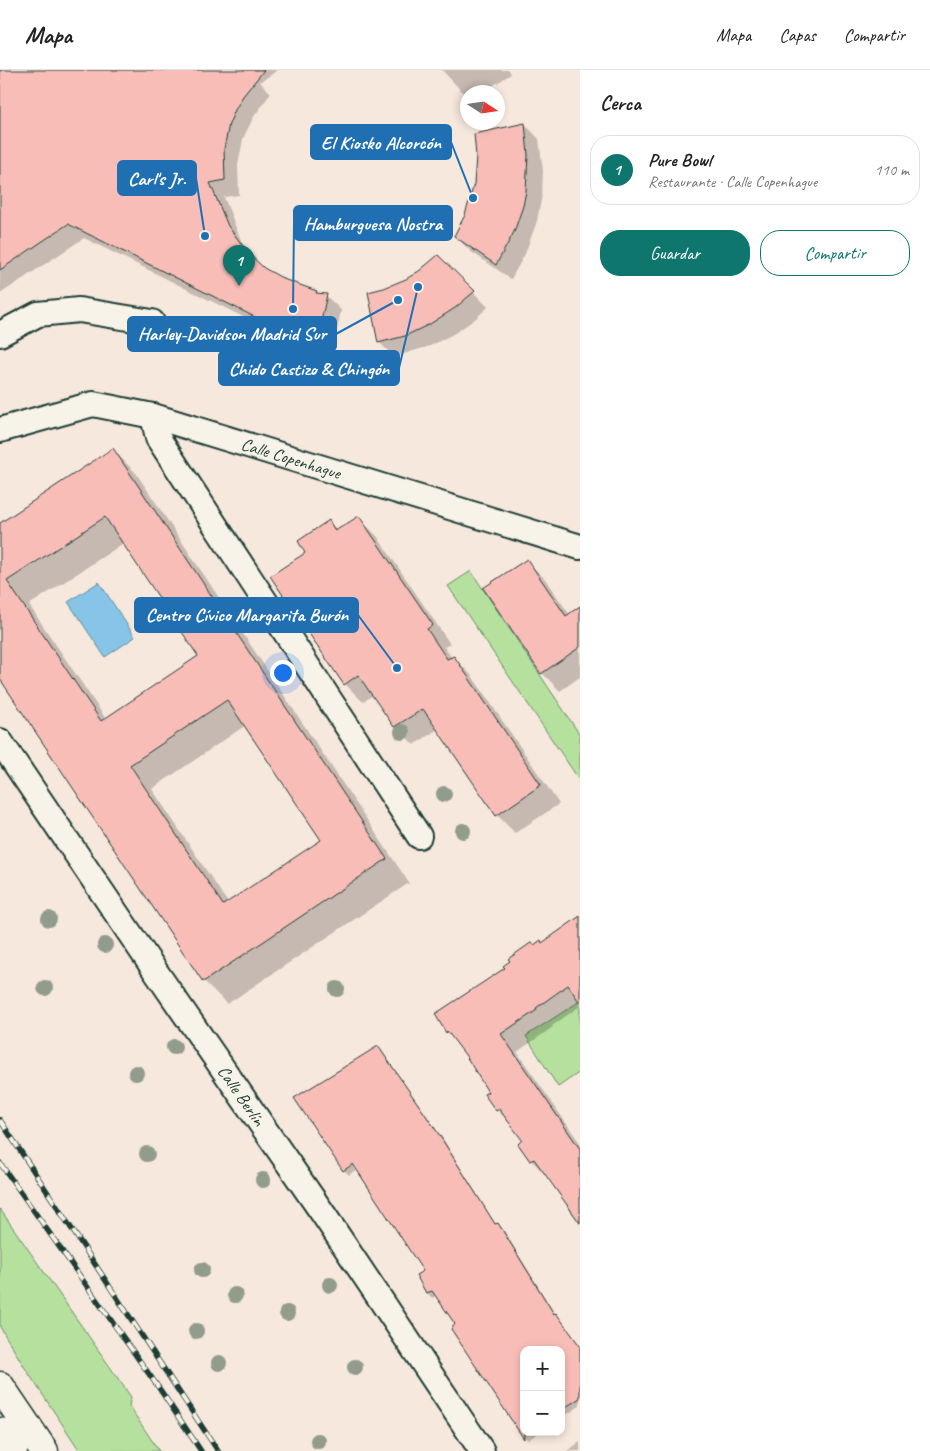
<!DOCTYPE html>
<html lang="es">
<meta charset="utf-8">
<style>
:root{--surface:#fff;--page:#f2f2f2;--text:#222;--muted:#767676;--line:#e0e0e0;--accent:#0f766e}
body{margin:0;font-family:Caveat,sans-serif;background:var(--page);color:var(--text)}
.controls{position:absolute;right:15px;bottom:15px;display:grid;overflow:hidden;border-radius:10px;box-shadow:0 2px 8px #0003}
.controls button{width:45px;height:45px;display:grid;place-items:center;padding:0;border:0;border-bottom:1px solid var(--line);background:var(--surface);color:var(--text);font:25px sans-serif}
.compass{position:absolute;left:460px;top:15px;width:45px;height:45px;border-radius:50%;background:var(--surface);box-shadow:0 2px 8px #0003;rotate:102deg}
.you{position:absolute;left:282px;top:602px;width:18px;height:18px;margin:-12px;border:4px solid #fff;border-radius:50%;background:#1a73e8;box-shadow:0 0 0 8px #1a73e833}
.badge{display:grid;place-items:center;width:32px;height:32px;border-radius:50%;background:var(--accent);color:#fff;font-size:16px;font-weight:700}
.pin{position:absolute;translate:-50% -41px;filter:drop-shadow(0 1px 2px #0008)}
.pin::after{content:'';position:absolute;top:26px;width:18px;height:15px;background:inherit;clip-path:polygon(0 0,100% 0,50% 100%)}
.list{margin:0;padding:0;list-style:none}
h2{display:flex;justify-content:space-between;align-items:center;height:65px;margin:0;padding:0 20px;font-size:21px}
h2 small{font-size:16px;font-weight:400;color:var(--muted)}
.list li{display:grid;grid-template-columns:32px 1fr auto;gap:15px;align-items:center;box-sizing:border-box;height:70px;margin:0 10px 10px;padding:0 10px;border:1px solid var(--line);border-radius:20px}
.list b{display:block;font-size:19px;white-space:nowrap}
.list p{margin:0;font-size:16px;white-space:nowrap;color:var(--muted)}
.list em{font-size:16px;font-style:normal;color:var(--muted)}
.actions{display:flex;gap:10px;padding:15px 20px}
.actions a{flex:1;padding:11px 0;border:1px solid var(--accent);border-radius:20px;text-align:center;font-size:18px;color:var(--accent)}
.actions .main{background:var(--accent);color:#fff}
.map{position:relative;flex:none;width:580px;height:1381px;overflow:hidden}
header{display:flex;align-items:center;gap:30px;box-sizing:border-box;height:70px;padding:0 25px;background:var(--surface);border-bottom:1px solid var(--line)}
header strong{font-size:24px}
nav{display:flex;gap:28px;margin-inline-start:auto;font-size:18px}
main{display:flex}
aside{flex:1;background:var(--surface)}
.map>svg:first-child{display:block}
.green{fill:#b5e09e;stroke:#6a8e69}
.water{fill:#87c4e7;stroke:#5d8e9f}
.shadow{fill:#0003;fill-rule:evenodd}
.building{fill:#f9bdb8;stroke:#1f3d34;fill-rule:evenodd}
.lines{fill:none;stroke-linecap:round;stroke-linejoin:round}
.minor-casing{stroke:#1f3d34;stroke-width:28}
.major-casing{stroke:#1f3d34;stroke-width:31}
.minor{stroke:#f7f3e8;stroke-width:24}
.major{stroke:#f7f3e8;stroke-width:28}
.rail-casing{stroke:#1f3d34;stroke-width:5.5}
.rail{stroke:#f7f3e8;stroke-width:4;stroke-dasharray:11;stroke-linecap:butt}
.tree{fill:#919c8c}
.labels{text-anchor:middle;stroke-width:4;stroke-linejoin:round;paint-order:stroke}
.street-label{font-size:18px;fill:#1f3d34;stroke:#f7f3e8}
.leader{fill:none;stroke:#1f6fb2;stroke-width:2}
.callout-dot{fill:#1f6fb2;stroke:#f7f3e8;stroke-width:2}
.callout{fill:#1f6fb2;stroke:#1f6fb2;stroke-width:2}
.callout-label{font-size:19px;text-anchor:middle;font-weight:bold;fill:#fff}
</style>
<header>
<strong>Mapa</strong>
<nav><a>Mapa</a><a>Capas</a><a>Compartir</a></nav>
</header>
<main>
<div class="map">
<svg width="580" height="1381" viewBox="0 0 580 1381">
<rect width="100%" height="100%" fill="#f7e8de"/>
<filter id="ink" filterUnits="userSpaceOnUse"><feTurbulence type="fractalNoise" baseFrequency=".02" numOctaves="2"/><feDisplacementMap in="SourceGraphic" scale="10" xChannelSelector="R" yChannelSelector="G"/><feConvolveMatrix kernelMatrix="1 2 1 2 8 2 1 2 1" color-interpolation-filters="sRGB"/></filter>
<g filter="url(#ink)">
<g class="green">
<path d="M471,501L580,665V711L448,516Z"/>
<path d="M580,931V1002L558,1017L526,966Z"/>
<path d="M0,1139L131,1327L129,1336L159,1381H80L25,1298L0,1257Z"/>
</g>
<path class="water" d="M99,512L135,567L105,587L68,532Z"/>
<g class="shadow">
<path d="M0,0H278L260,12L271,23L253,48L243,69L238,95L239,125L224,127L242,173L259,195L285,212L316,222L319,224L326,226L341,240L333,280L323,278L322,286L84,168L0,224Z"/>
<path d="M442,0H509L511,4L483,22H468V28Z"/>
<path d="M525,54L539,69L543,101L542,125L537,151L525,184L511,209L470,181L455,166Z"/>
<path d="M438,186L488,237L475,249L455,263L430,276L394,287L379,272L407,210L420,202Z"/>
<path d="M113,380L136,403L409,813L227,934L204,911L0,606V455ZM124,473L200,586L106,649L29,535ZM246,655L322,771L228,833L152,719Z"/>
<path d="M359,448L377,466L450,574L444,577L452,588L454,587L472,606L559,734L515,763L497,745L438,659L414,675L395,656L373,625L363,632L345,614L307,484L329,452L338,461Z"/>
<path d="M527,491L545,509L570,545L580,538V607L560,621L542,603Z"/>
<path d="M580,848V936L552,956L553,957L517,982L580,1073V1155L548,1107L531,1090L520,1074L523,1071L513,1055L497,1040L486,1024L490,1022L467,986L455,970L447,962L437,944L506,898L534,876L543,874Z"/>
<path d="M378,978L383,983L443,1069L496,1155L498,1154L503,1159L555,1244L580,1276V1336L561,1348V1280H524V1362H540L528,1370L523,1365L456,1254L436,1226L432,1228L427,1223L425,1201L358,1098L349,1105L344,1100Z"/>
<path d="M580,1372V1381H567Z"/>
</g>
<g class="building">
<path d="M0,0H264L243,26L235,40L229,54L224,79L225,110L210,113L228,156L249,184L264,198L286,210L317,221L316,223L327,224L318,266L309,264L307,273L68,154L0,200Z"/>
<path d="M525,53L528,85L526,121L523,136L514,162L496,195L454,166L465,145L474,114L476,86L474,64Z"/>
<path d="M438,185L475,221L455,238L430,254L405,266L378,273L368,222L384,218L406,209L419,201Z"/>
<path d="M113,378L387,789L203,912L0,609V453ZM105,447L198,586L101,651L7,511ZM227,630L321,770L223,835L130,695Z"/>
<path d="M359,446L433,555L427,559L447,589L454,586L541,715L496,746L423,639L394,657L358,605L344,615L270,506L305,483L298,471L329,450L335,461Z"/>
<path d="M527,489L566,546L580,536V577L541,604L483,518Z"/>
<path d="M580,846V933L568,915L536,938L537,940L501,964L580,1079V1153L534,1089L530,1091L518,1074L522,1070L499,1039L496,1041L484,1024L488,1022L466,986L447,961L446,963L435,944L505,898L503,896L510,891L508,889L532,872L534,875L541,870L542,873Z"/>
<path d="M378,976L438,1063L495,1154L498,1153L554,1244L556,1243L580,1276V1328L561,1340V1280H524V1369L451,1259L455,1254L432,1221L426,1223L416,1205L423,1201L353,1094L343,1101L294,1028Z"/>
</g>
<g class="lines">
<defs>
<g id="minor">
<path d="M0,264L38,244L79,240L152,252"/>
<path d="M153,346L158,368L419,766"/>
<path id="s1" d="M0,360L93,334L153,346L580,477"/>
<path id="s2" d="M0,671L156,902L324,1145L482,1381"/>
</g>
<g id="major">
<path d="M0,1316L44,1381"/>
<path d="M0,1362L13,1381"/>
</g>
</defs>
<use href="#minor" class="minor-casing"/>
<use href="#major" class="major-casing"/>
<use href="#minor" class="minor"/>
<use href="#major" class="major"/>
<defs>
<g id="rail">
<path d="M0,1050L218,1381"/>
<path d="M0,1093L161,1321L201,1381"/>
</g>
</defs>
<use href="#rail" class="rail-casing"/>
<use href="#rail" class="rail"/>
</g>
<g class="tree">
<circle cx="402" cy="662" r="8"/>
<circle cx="444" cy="724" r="8"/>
<circle cx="463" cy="761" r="8"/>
<circle cx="49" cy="849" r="8"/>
<circle cx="105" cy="875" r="8"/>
<circle cx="45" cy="918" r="8"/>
<circle cx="337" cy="919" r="8"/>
<circle cx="174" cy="977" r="8"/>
<circle cx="136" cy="1003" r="8"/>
<circle cx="147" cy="1084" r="8"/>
<circle cx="263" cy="1110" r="8"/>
<circle cx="202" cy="1200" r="8"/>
<circle cx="330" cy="1215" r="8"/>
<circle cx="235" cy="1225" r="8"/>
<circle cx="287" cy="1243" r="8"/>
<circle cx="196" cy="1261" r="8"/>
<circle cx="219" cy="1293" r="8"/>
<circle cx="355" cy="1297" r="8"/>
<circle cx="318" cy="1371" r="8"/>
</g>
</g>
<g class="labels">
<g class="street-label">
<text dy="6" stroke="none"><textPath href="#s1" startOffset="302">Calle Copenhague</textPath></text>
<text dy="6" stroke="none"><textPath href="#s2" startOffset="429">Calle Berlín</textPath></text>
</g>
</g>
<path class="leader" d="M473 128L451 72M205 166L196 108M293 239L294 153M398 230L336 264M418 217L399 298M397 598L358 545"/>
<g class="callout-dot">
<circle cx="473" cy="128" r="5"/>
<circle cx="205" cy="166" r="5"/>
<circle cx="293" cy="239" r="5"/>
<circle cx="398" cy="230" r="5"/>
<circle cx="418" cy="217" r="5"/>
<circle cx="397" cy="598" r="5"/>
</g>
<g class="callout">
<rect x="311" y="55" width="140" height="34" rx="5"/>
<rect x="118" y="91" width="78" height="34" rx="5"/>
<rect x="294" y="136" width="158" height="34" rx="5"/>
<rect x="128" y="247" width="208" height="34" rx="5"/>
<rect x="219" y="281" width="180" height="34" rx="5"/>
<rect x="135" y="528" width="223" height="34" rx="5"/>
</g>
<g class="callout-label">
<text x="381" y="79">El Kiosko Alcorcón</text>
<text x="157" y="115">Carl's Jr.</text>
<text x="373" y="160">Hamburguesa Nostra</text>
<text x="232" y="270">Harley-Davidson Madrid Sur</text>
<text x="309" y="305">Chido Castizo &amp; Chingón</text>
<text x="247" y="551">Centro Cívico Margarita Burón</text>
</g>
</svg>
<div class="controls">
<button>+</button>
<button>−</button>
</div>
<svg class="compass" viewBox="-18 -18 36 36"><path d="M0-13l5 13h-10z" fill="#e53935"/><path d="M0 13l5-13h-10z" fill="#767676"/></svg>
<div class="you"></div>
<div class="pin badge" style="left:239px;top:216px">1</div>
</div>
<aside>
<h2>Cerca<small></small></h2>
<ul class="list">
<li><span class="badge">1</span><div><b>Pure Bowl</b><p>Restaurante · Calle Copenhague</p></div><em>110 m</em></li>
</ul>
<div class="actions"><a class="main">Guardar</a><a>Compartir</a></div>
</aside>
</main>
